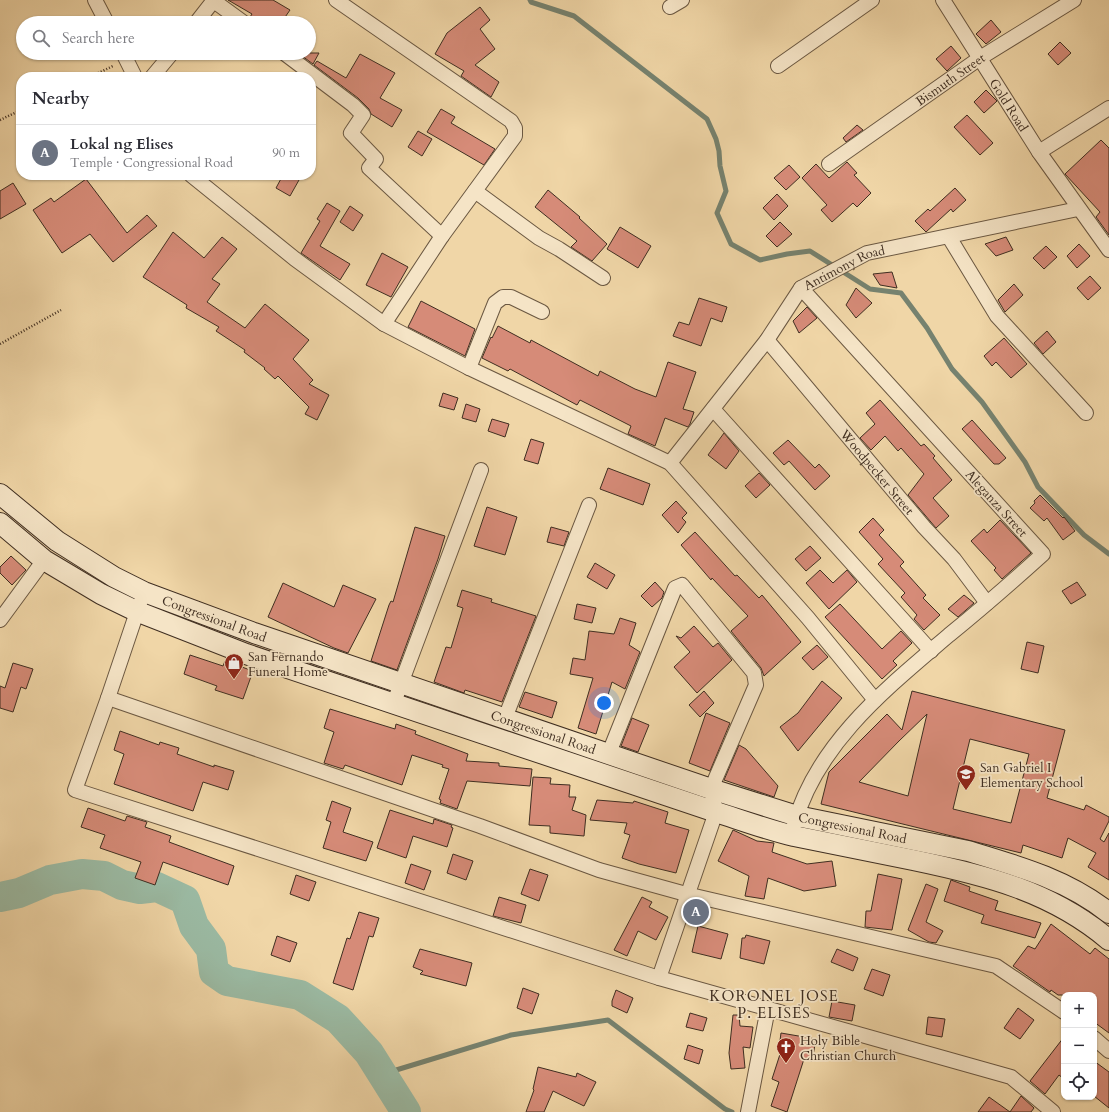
<!DOCTYPE html>
<meta charset="utf-8">
<style>
:root{--surface:#fff;--page:#f2f2f3;--text:#2b2b33;--muted:#7c7c81;--line:#e1e1e2;--accent:#8f2418}
body{margin:0;font-family:Cardo,serif;background:var(--page);color:var(--text)}
.controls{position:absolute;right:12px;bottom:12px;display:grid;overflow:hidden;border-radius:8px;box-shadow:0 1px 3px #0004}
.controls button{width:36px;height:36px;display:grid;place-items:center;padding:0;border:0;border-bottom:1px solid var(--line);background:var(--surface);color:var(--text);font:20px sans-serif}
.you{position:absolute;left:604px;top:703px;width:14px;height:14px;margin:-10px;border:3px solid #fff;border-radius:50%;background:#1a73e8;box-shadow:0 0 0 6px #1a73e833}
.badge{display:grid;place-items:center;width:26px;height:26px;border-radius:50%;background:var(--accent);color:#fff;font-size:13px;font-weight:700}
.pin{position:absolute;translate:-50% -50%;border:2px solid #fff;box-shadow:0 1px 4px #0006}
.list{margin:0;padding:0;list-style:none}
h2{display:flex;justify-content:space-between;align-items:center;height:52px;margin:0;padding:0 16px;font-size:17px}
h2 small{font-size:13px;font-weight:400;color:var(--muted)}
.list li{display:grid;grid-template-columns:26px 1fr auto;gap:12px;align-items:center;box-sizing:border-box;height:56px;padding:0 16px;border-top:1px solid var(--line)}
.list b{display:block;font-size:15px;white-space:nowrap}
.list p{margin:0;font-size:13px;white-space:nowrap;color:var(--muted)}
.list em{font-size:13px;font-style:normal;color:var(--muted)}
.icon{flex:none;width:22px;height:22px;fill:none;stroke:currentColor;stroke-width:2;stroke-linecap:round;stroke-linejoin:round}
.map{position:relative;flex:none;width:1109px;height:1112px;overflow:hidden}
.search{position:absolute;background:var(--surface);box-shadow:0 1px 3px #0004;left:16px;top:16px;width:300px;height:44px;display:flex;align-items:center;gap:10px;box-sizing:border-box;padding:0 14px;border-radius:22px;color:var(--muted);font-size:15px}
.panel{position:absolute;background:var(--surface);box-shadow:0 1px 3px #0004;left:16px;top:72px;width:300px;height:108px;border-radius:16px}
.map>svg:first-child{display:block}
.lines{fill:none;stroke-linecap:round;stroke-linejoin:round}
.stream{stroke:#76826f;stroke-width:5}
.river{stroke:#9bbaa3;stroke-width:30}
.building{fill:#d68b78;stroke:#3f2e21;fill-rule:evenodd}
.minor-casing{stroke:#6b5842;stroke-width:16}
.secondary-casing{stroke:#3f2e21;stroke-width:22}
.path{stroke:#3f2e21;stroke-width:2.5;stroke-dasharray:1 2;stroke-linecap:butt}
.minor{stroke:#f5e4c6;stroke-width:14}
.secondary{stroke:#f5e4c6;stroke-width:20}
.labels{text-anchor:middle;stroke-width:3.5;stroke-linejoin:round;paint-order:stroke}
.street-label{font-size:13px;fill:#3f2e21;stroke:#f5e4c6}
.poi-label{font-size:13px;fill:#3f2e21;stroke:#f5e4c6;text-anchor:start}
.quarter-label{font-size:15px;letter-spacing:1px;fill:#3f2e21;stroke:#f5e4c6}
</style>
<div class="map">
<svg width="1109" height="1112" viewBox="0 0 1109 1112">
<rect width="100%" height="100%" fill="#f0d6a7"/>
<filter id="stains"><feTurbulence type="fractalNoise" baseFrequency=".005" numOctaves="4"/><feColorMatrix values="0 0 0 0 .2 0 0 0 0 .09 0 0 0 0 .02 0 0 0 .5 -.17"/></filter>
<radialGradient id="worn" r=".72"><stop offset=".6" stop-color="#630" stop-opacity="0"/><stop offset="1" stop-color="#630" stop-opacity=".3"/></radialGradient>
<g class="lines">
<g class="stream">
<path d="M530,0L531,2L574,16L707,119L716,139L719,151L720,166L726,191L717,213L731,244L760,260L787,254L810,251L870,289L901,293L927,328L952,369L982,402L1025,462L1038,487L1084,535L1109,554"/>
<path d="M383,1074L511,1035L608,1020L725,1109L732,1112"/>
</g>
<path class="river" d="M0,897L19,893L50,880L82,874L104,876L122,885L140,889L157,887L185,900L194,926L211,949L214,972L227,981L300,995L338,1019L369,1053L406,1112"/>
</g>
<g class="building">
<path d="M228,0H273L290,10L281,23H252L250,17L252,14Z"/>
<path d="M480,7L490,20L480,29L495,49L475,65L499,82L491,97L461,76L464,71L435,54L447,33Z"/>
<path d="M991,20L1001,32L986,44L976,34Z"/>
<path d="M1060,42L1071,53L1058,65L1048,54Z"/>
<path d="M951,46L961,58L947,71L936,59Z"/>
<path d="M298,53H319L313,64Z"/>
<path d="M360,54L395,73L380,98L402,110L392,127L371,114L369,109L358,98L314,65L317,61L346,78Z"/>
<path d="M986,90L997,101L984,113L974,102Z"/>
<path d="M441,109L455,117L451,123L495,149L484,165L427,132Z"/>
<path d="M967,115L993,143L980,155L954,127Z"/>
<path d="M857,125L863,130L846,142L843,138Z"/>
<path d="M418,131L432,139L422,156L408,147Z"/>
<path d="M1101,140L1109,148V235L1096,217L1100,212L1065,174Z"/>
<path d="M847,162L857,173L854,175L871,193L857,207L853,203L832,222L821,210L827,205L802,178L816,164L829,178Z"/>
<path d="M789,165L800,177L786,190L774,178Z"/>
<path d="M283,175H292L299,180L290,196L276,188Z"/>
<path d="M86,179L127,233L147,215L157,226L113,262L90,234L62,253L33,210L51,198L54,202Z"/>
<path d="M13,183L26,204L0,219V191Z"/>
<path d="M955,188L966,200L953,212L951,209L926,232L915,221L928,209L930,211Z"/>
<path d="M548,190L580,217L579,218L607,244L592,261L571,247L577,241L535,207Z"/>
<path d="M777,194L788,206L774,220L763,208Z"/>
<path d="M327,203L340,211L320,246L350,264L340,280L301,253L320,221L317,219Z"/>
<path d="M350,206L363,215L353,231L340,222Z"/>
<path d="M780,222L792,234L777,247L766,236Z"/>
<path d="M620,227L651,246L638,268L607,249Z"/>
<path d="M173,232L204,258L222,237L237,249L212,279L220,284L207,302L245,328L265,304L309,340L293,359L313,380L309,384L329,395L317,420L305,414L309,407L278,376L275,379L264,369L265,368L244,352L245,350L216,331L219,327L186,308L187,305L143,277Z"/>
<path d="M1006,237L1013,250L996,256L985,244Z"/>
<path d="M1079,244L1090,256L1077,268L1067,256Z"/>
<path d="M1046,246L1057,257L1044,269L1033,258Z"/>
<path d="M382,253L408,267L391,297L366,285Z"/>
<path d="M892,272L897,288L880,285L873,274Z"/>
<path d="M1090,276L1101,288L1088,300L1077,288Z"/>
<path d="M1014,284L1023,295L1005,312L998,300Z"/>
<path d="M856,288L872,303L856,318L846,305Z"/>
<path d="M699,298L727,307L722,322L711,318L701,346L673,336L679,322L689,325Z"/>
<path d="M421,301L475,329L465,356L408,327Z"/>
<path d="M807,307L817,318L799,333L793,321Z"/>
<path d="M498,326L530,343L531,340L598,376L600,371L635,389L656,397L668,362L696,372L683,409L694,412L690,424L688,427L665,418L655,446L628,434L631,426L580,400L577,405L510,369L508,371L482,358L491,337L492,338Z"/>
<path d="M1047,331L1056,342L1043,354L1034,343Z"/>
<path d="M1004,338L1027,364L1011,378L996,362L992,366L984,356Z"/>
<path d="M443,393L458,398L454,410L439,406Z"/>
<path d="M880,400L921,446L924,444L935,456L933,458L952,480L933,498L949,516L936,528L908,495L924,474L901,448L898,451L885,436L871,450L860,438L875,424L866,413Z"/>
<path d="M466,404L480,409L476,422L462,418Z"/>
<path d="M492,419L509,424L505,437L488,431Z"/>
<path d="M972,420L1006,458L999,464H994L962,429Z"/>
<path d="M724,433L739,451L726,469L708,455Z"/>
<path d="M531,439L544,443L538,464L524,460Z"/>
<path d="M788,440L815,468L819,464L830,476L815,490L789,461L784,465L773,453Z"/>
<path d="M608,468L650,484L643,505L600,489Z"/>
<path d="M759,473L770,485L756,498L745,486Z"/>
<path d="M1040,495L1063,518L1064,517L1075,531L1063,540L1047,518L1044,521L1030,508L1035,503L1034,501Z"/>
<path d="M676,501L687,513L682,518L686,522L678,533L662,515Z"/>
<path d="M487,507L517,517L505,555L474,546Z"/>
<path d="M873,518L884,530L879,535L904,562L900,566L926,595L923,598L940,615L924,630L914,619L917,615L901,597L905,593L878,564L883,559L859,532Z"/>
<path d="M1000,520L1031,553L1002,579L994,570L996,568L971,541L984,529L987,533Z"/>
<path d="M415,527L445,536L438,559L397,670L371,661L389,605L391,601L393,602Z"/>
<path d="M551,527L569,532L564,546L547,542Z"/>
<path d="M695,532L735,576L737,575L759,598L762,595L801,642L764,676L761,668L731,631L748,616L712,578L711,580L681,545Z"/>
<path d="M810,546L821,558L806,571L795,559Z"/>
<path d="M11,556L26,570L12,585L0,573V567Z"/>
<path d="M595,563L615,575L607,589L587,577Z"/>
<path d="M820,570L833,583L847,570L857,582L829,609L806,583Z"/>
<path d="M655,582L664,592L662,598L652,607L641,596Z"/>
<path d="M1077,582L1086,595L1071,604L1062,591Z"/>
<path d="M283,583L334,607L343,585L376,599L348,653L334,648L268,617Z"/>
<path d="M462,590L492,599L491,602L536,616L502,702L465,690L464,693L434,682L446,647L451,648L463,608L457,606Z"/>
<path d="M964,595L974,603L958,617L948,609Z"/>
<path d="M577,604L596,608L592,623L574,619Z"/>
<path d="M840,604L882,649L901,631L912,643L893,661L897,665L882,679L825,617Z"/>
<path d="M620,618L636,623L629,645L640,652L625,689L612,682L596,734L578,728L593,678L570,674L573,658L585,660L589,631L614,634Z"/>
<path d="M694,626L713,647L718,643L732,660L697,693L674,667L690,652L676,636L681,638Z"/>
<path d="M1027,642L1044,646L1038,673L1021,669Z"/>
<path d="M817,645L828,657L813,670L802,658Z"/>
<path d="M190,655L223,666L225,661L253,671L243,699L215,690L217,686L184,674Z"/>
<path d="M13,663L33,669L26,689L21,687L13,712L0,708V686L5,688Z"/>
<path d="M822,681L842,698L798,751L780,727L798,713Z"/>
<path d="M704,691L714,703L700,717L689,705Z"/>
<path d="M912,691L1065,730L1047,798L1084,810L1086,805L1109,817V821L1100,839L1104,842L1109,833V880L1088,867L1096,853L1068,838L1062,858L1023,845L1021,853L821,804L829,772L887,714L902,730ZM927,714L908,796L859,782L899,741ZM970,739L1029,754L1011,823L953,809Z"/>
<path d="M525,692L557,702L552,718L519,707Z"/>
<path d="M330,709L395,729L396,724L416,731L415,734L468,754L466,761L499,763V766L532,769L530,786L467,781L457,809L440,803L441,800L439,799L449,769L442,767L443,765L412,755L402,785L345,765L343,769L324,763L334,732L324,728Z"/>
<path d="M706,713L730,723L710,771L689,763Z"/>
<path d="M632,718L649,725L638,752L621,746Z"/>
<path d="M120,731L159,745L160,742L179,748L177,754L214,767V765L234,771L228,790L203,782L193,811L114,784L124,754L114,750Z"/>
<path d="M739,745L746,749L778,786L774,797L724,780Z"/>
<path d="M533,777L551,778L550,784L570,785L569,797H576L572,810L586,815L584,836L550,833V826L529,825Z"/>
<path d="M597,800L633,803L634,801L668,812L665,823L689,830L676,873L639,864L622,858L630,835L624,833L627,823L590,820Z"/>
<path d="M332,801L351,808L343,832L373,842L366,861L323,848L331,822L326,820Z"/>
<path d="M88,808L125,821L127,816L147,822L145,827L171,836L169,842L234,866L228,885L163,862L155,885L135,878L141,862L100,848L105,835L81,827Z"/>
<path d="M390,810L433,824L434,819L452,825L451,827L453,828L447,847L413,836L406,858L377,848Z"/>
<path d="M733,830L757,841L774,843L772,852L807,864L832,861L836,886L804,891L768,878L764,899L745,896L749,876L718,861Z"/>
<path d="M453,854L473,861L466,880L447,873Z"/>
<path d="M411,864L431,871L424,890L405,883Z"/>
<path d="M530,869L548,875L539,901L521,894Z"/>
<path d="M878,874L902,879L892,930L865,927L866,911H871Z"/>
<path d="M296,875L316,882L309,901L290,894Z"/>
<path d="M951,880L970,887L969,891L998,901L995,910L1041,923L1035,938L981,923L984,915L944,901Z"/>
<path d="M926,884L938,889L926,922L943,931L936,943L929,942L908,930Z"/>
<path d="M499,897L526,905L521,923L493,916Z"/>
<path d="M642,897L652,902L649,907L668,917L656,940L638,931L627,956L614,950Z"/>
<path d="M359,912L379,918L373,937L369,936L353,990L333,983L347,938L350,939Z"/>
<path d="M1051,924L1090,954L1095,948L1109,959V1033L1094,1022V995H1058L1051,990L1050,992L1013,966L1028,946L1035,949Z"/>
<path d="M698,926L728,934L721,959L692,952Z"/>
<path d="M746,935L770,941L764,964L740,958L742,938H745Z"/>
<path d="M277,936L297,943L290,962L271,955Z"/>
<path d="M420,949L472,963L466,986L420,974L423,971L413,967Z"/>
<path d="M837,949L858,958L853,971L831,962Z"/>
<path d="M872,969L890,975L883,996L864,989Z"/>
<path d="M523,988L539,994L532,1014L517,1008Z"/>
<path d="M616,990L633,998L627,1013L612,1006V1001Z"/>
<path d="M832,1001L855,1005L852,1021L829,1017Z"/>
<path d="M1018,1008L1034,1020L1020,1039L1004,1028Z"/>
<path d="M690,1013L707,1018L703,1031L686,1027Z"/>
<path d="M733,1015H739L740,1026L753,1027L750,1048L743,1047L745,1068L731,1069L729,1053Z"/>
<path d="M928,1017L945,1019L942,1037L926,1034Z"/>
<path d="M781,1033L816,1039L812,1061L804,1059L787,1112L771,1106L779,1082L772,1079L782,1048H779Z"/>
<path d="M1064,1037V1079L1059,1075L1045,1094L1030,1081Z"/>
<path d="M688,1045L703,1050L699,1064L684,1059Z"/>
<path d="M1094,1061L1109,1072V1108L1094,1096Z"/>
<path d="M538,1067L576,1077L577,1073L596,1082L584,1106L553,1091L544,1112H526L534,1090L533,1089Z"/>
<path d="M1021,1096L1034,1108L1031,1112H978L989,1097L1010,1112Z"/>
</g>
<g class="lines">
<defs>
<g id="minor">
<path d="M95,0L107,23"/>
<path id="s1" d="M943,0L1039,152L1109,250"/>
<path d="M214,1L244,23"/>
<path d="M670,7L682,0"/>
<path d="M196,23L214,0"/>
<path d="M123,53L135,77"/>
<path d="M284,53L353,105L363,115L351,133L376,159L369,168L442,236L515,136V128L511,121L336,0"/>
<path d="M778,66L872,0"/>
<path d="M152,77L172,53"/>
<path d="M1039,152L1109,108"/>
<path id="s2" d="M829,164L980,58L1074,0"/>
<path d="M191,175L295,259L384,324L469,368L670,463L808,618L875,700"/>
<path d="M475,191L539,238L559,249L603,278"/>
<path d="M949,237L997,316L1086,413"/>
<path d="M384,324L442,236"/>
<path id="s3" d="M767,340L924,527L954,559L987,603"/>
<path d="M469,368L495,303L503,297H511L542,312"/>
<path d="M713,409L931,651"/>
<path id="s4" d="M670,463L767,340L801,288L867,253L1078,209"/>
<path d="M140,603L108,698L75,790L659,978L1011,1077L1053,1112"/>
<path d="M0,620L44,560"/>
<path d="M108,698L480,826L599,870L686,894L996,966L1064,1012"/>
<path d="M393,705L481,470"/>
<path d="M505,718L589,505"/>
<path d="M609,753L675,588L682,585L754,673L756,685L711,789L716,812L659,978"/>
<path d="M794,825C817,743 887,688 949,635C981,609 1012,582 1043,554L801,288"/>
<path d="M1094,1038L1109,1051"/>
<path d="M748,1112L768,1008"/>
</g>
<g id="secondary">
<path id="s5" d="M0,494L57,541L114,577L144,592L254,633L711,789L797,816L968,851C1018,866 1068,880 1109,913"/>
<path d="M0,523L44,560L101,594L136,611L246,654L716,812C741,820 768,830 794,836C833,844 873,852 913,860C985,875 1051,891 1109,940"/>
</g>
</defs>
<use href="#minor" class="minor-casing"/>
<use href="#secondary" class="secondary-casing"/>
<g class="path">
<path d="M90,77L113,66"/>
<path d="M0,120L21,110"/>
<path d="M0,344L61,310"/>
</g>
<use href="#minor" class="minor"/>
<use href="#secondary" class="secondary"/>
</g>
<defs>
<symbol id="shop-pin" viewBox="-11 -11 22 30"><path d="M0 17L-7.5 6A9.5 9.5 0 1 1 7.5 6Z" fill="#8f2418" stroke="#f5e4c6"/><path d="M-5-2.5h2.3a2.7 3.5 0 0 1 5.4 0H5L5.5 6h-11ZM-1.5-2.5h3a1.5 2.3 0 0 0-3 0Z" fill="#fff"/></symbol>
<symbol id="school-pin" viewBox="-11 -11 22 30"><path d="M0 17L-7.5 6A9.5 9.5 0 1 1 7.5 6Z" fill="#8f2418" stroke="#f5e4c6"/><path d="M0-5L7-2L0 1L-7-2ZM-4 1L0 2.5L4 1V4Q0 6-4 4Z" fill="#fff"/></symbol>
<symbol id="church-pin" viewBox="-11 -11 22 30"><path d="M0 17L-7.5 6A9.5 9.5 0 1 1 7.5 6Z" fill="#8f2418" stroke="#f5e4c6"/><path d="M-1.2-6h2.4v3.5h3.3v2.4h-3.3V6h-2.4V-.1h-3.3v-2.4h3.3Z" fill="#fff"/></symbol>
</defs>
<g fill-rule="evenodd">
<use href="#shop-pin" x="223" y="652" width="22" height="30"/>
<use href="#school-pin" x="955" y="763" width="22" height="30"/>
<use href="#church-pin" x="775" y="1036" width="22" height="30"/>
</g>
<g class="labels">
<g class="street-label">
<text dy="5" stroke="none"><textPath href="#s2" startOffset="148">Bismuth Street</textPath></text>
<text dy="5" stroke="none"><textPath href="#s1" startOffset="124">Gold Road</textPath></text>
<text dy="5" stroke="none"><textPath href="#s4" startOffset="267">Antimony Road</textPath></text>
<text dy="5" stroke="none"><textPath href="#s3" startOffset="172">Woodpecker Street</textPath></text>
<text transform="translate(997 503) rotate(48)" y="5">Aleganza Street</text>
<text dy="5" stroke="none"><textPath href="#s5" startOffset="250">Congressional Road</textPath></text>
<text dy="5" stroke="none"><textPath href="#s5" startOffset="598">Congressional Road</textPath></text>
<text dy="5" stroke="none"><textPath href="#s5" startOffset="922">Congressional Road</textPath></text>
</g>
<g class="poi-label">
<text x="248" y="661">San Fernando<tspan x="248" dy="15">Funeral Home</tspan></text>
<text x="980" y="772">San Gabriel I<tspan x="980" dy="15">Elementary School</tspan></text>
<text x="800" y="1045">Holy Bible<tspan x="800" dy="15">Christian Church</tspan></text>
</g>
<g class="quarter-label">
<text x="774" y="1001">KORONEL JOSE<tspan x="774" dy="17">P. ELISES</tspan></text>
</g>
</g>
<rect width="100%" height="100%" filter="url(#stains)"/>
<rect width="100%" height="100%" fill="url(#worn)"/>
</svg>
<div class="controls">
<button>+</button>
<button>−</button>
<button><svg class="icon" aria-label="locate" viewBox="0 0 24 24"><circle cx="12" cy="12" r="6"/><path d="M12 2v4M12 18v4M2 12h4M18 12h4"/></svg></button>
</div>
<div class="you"></div>
<div class="pin badge" style="left:696px;top:912px;background:#6b7280">A</div>
<div class="search"><svg class="icon" aria-label="search" viewBox="0 0 24 24"><circle cx="10" cy="10" r="6"/><path d="M15 15l6 6"/></svg>Search here</div>
<section class="panel">
<h2>Nearby<small></small></h2>
<ul class="list">
<li><span class="badge" style="background:#6b7280">A</span><div><b>Lokal ng Elises</b><p>Temple · Congressional Road</p></div><em>90 m</em></li>
</ul>
</section>
</div>
